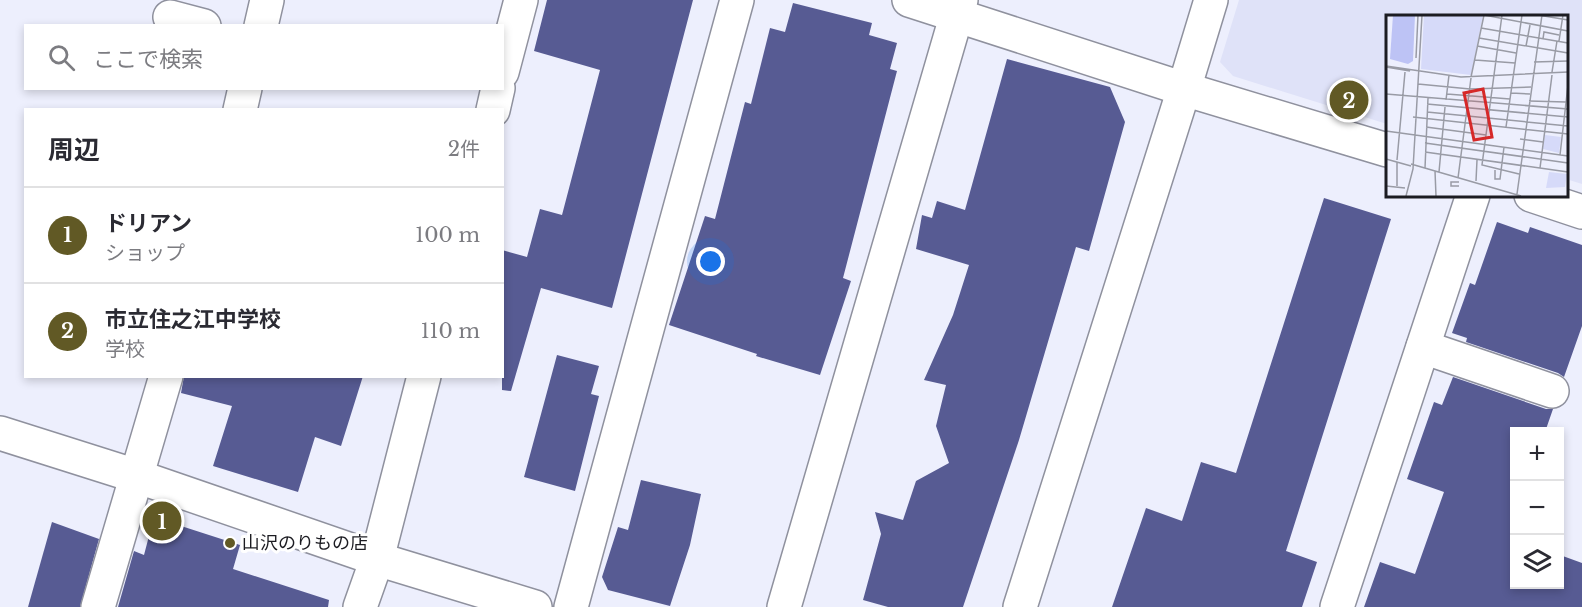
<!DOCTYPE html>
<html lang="ja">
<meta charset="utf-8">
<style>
:root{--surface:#fff;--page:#f2f2f3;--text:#2b2b33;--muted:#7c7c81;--line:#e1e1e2;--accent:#615925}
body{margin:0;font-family:"Libre Baskerville","Noto Sans JP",serif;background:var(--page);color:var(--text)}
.controls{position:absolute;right:18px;bottom:18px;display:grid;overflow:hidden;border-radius:0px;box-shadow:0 3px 9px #0003}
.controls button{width:54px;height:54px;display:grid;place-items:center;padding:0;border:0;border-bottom:2px solid var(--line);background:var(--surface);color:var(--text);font:30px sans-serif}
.you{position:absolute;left:711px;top:262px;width:21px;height:21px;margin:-15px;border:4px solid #fff;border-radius:50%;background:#1a73e8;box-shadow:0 0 0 9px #1a73e833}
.badge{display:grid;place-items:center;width:39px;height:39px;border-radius:50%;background:var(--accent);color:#fff;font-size:20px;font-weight:700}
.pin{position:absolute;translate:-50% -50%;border:3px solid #fff;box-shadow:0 2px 6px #0006}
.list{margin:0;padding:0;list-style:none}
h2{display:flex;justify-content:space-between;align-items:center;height:78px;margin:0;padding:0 24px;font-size:26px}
h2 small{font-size:20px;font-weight:400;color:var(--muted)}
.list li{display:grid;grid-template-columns:39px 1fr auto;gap:18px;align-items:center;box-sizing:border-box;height:96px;padding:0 24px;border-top:2px solid var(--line)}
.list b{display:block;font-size:22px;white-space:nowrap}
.list p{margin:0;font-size:20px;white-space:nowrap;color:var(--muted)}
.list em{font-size:20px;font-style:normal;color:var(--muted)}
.icon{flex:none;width:33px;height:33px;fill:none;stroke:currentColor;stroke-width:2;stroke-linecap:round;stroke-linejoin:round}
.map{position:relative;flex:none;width:1582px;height:607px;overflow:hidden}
.search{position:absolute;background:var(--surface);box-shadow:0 3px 9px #0003;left:24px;top:24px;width:480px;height:66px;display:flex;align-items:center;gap:15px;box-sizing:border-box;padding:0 21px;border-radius:0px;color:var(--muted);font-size:22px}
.panel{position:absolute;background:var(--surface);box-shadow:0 3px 9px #0003;left:24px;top:108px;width:480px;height:270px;border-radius:0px}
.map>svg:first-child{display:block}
.built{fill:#dfe2f8}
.building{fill:#575b93}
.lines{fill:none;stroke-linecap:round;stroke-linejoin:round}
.street-casing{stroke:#8f919e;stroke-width:36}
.secondary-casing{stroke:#8f919e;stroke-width:36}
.street{stroke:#fff;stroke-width:33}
.secondary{stroke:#fff;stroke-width:33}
.poi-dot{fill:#615925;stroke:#fff;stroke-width:2}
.labels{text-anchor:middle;stroke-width:6;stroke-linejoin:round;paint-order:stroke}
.poi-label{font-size:18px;fill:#1c1c22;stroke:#fff;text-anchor:start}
.inset-road{fill:none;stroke:#999ba5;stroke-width:1.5}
.view{fill:#d62828;fill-opacity:0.15;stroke:#d62828;stroke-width:3}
.inset-edge{fill:none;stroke:#1c1c22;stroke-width:3}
</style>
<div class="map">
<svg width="1582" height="607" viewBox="0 0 1582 607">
<rect width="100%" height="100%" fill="#edeffd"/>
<path class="built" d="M1239,0H1582V184L1566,179V16H1387V124L1233,76L1220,62Z"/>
<g class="building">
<path d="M547,0H693L612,308L541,288L511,391L502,390V250L527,257L540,209L562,215L600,70L534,51Z"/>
<path d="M793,3L872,23L869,35L897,43L890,69L897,71L843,278L851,281L820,375L756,356L757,354L669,325L705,216L715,219L745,102L751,104L770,28L785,32Z"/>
<path d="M1007,59L1110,87L1125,122L1089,251L1076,247L1019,440L963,607H888L863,600L881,534L875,512L903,520L916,481L949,463L936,426L946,385L924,380L953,315L969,265L916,249L922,215L932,218L937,201L965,210Z"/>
<path d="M1324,198L1391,219L1286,551L1317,562L1302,607H1112L1146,508L1182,521L1201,462L1236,473Z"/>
<path d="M1497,222L1528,233L1530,227L1582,245V326L1564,377L1558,373L1466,342L1467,338L1452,333L1470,283L1475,285Z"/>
<path d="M557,355L599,366L591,394L599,396L575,491L524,477Z"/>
<path d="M184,376H363L341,446L315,437L298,492L213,466L232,406L181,393Z"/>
<path d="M1453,377L1546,409H1553L1545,432H1515V526L1510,538L1515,539V585H1560V555L1582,563V607H1364L1380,562L1415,574L1444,492L1407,479L1434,402L1442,405Z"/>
<path d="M641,480L701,494L690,545L670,606L608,590L602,577L618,527L628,530Z"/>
<path d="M52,522L99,539L80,607H28Z"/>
<path d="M178,525L240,545L233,569L329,600L328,607H118L134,551L144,555L149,536Z"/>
</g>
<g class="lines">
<defs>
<g id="street">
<path d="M170,17L204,26"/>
<path d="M261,26L267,0"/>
<path d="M240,110L245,88"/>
<path d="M1423,347L1552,391"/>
<path d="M98,607L166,376"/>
<path d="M571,607L737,0"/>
<path d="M784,607L961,0"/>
<path d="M1337,607L1473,195"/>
</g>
<g id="secondary">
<path d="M909,0L1184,89L1387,150"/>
<path d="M502,72L521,0"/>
<path d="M493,110L498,88"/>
<path d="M1531,195L1582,212"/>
<path d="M0,433L136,476L377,559L535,607"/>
<path d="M360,607L377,559L424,376"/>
<path d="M1020,607L1184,89L1211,0"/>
</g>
</defs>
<use href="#street" class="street-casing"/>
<use href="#secondary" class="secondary-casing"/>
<use href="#street" class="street"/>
<use href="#secondary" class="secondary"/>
</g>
<circle class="poi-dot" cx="230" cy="543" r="6"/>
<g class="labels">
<g class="poi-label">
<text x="242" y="549">山沢のりもの店</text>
</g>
</g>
<g transform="translate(1386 15)">
<rect width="182" height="182" fill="#edeffd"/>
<path d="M38,0H97L85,60L35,54ZM159,120L175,122L173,138L157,134ZM163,157L181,159L179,172L160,173Z" fill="#d6daf9"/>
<path d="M7,0H29L27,46L22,49L4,44Z" fill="#bdc3f5"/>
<path class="inset-road" d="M98,0L182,16M116,0L96,150L133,159M152,0L182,5M95,13L182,28M93,23L182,38M157,24L158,17L173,20M173,26L177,0M91,31L130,38M140,31L144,10M30,43L32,0M89,45L129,48M148,47L182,46M0,51L75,62L182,57M0,52L24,56M166,57L171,26M85,62L98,0M32,69L84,74L145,72M125,78L144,79M0,79L182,94M61,79L124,84M60,85L63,60M143,86L180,87M41,89L182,102M41,97L182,111M27,102L182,119M40,112L100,120M120,112L136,0M0,116L182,141M134,124L157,127M39,128L182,148M39,137L182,157M174,140L182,70M0,144L25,151M11,145L19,57M11,147V171M25,149L135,181M39,153L42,83M154,153L166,60M109,155V164H114L118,132M49,156L50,181M53,157L59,92M72,163L85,63M90,166L91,145M73,167H65V171H73M0,171L19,173M131,179L156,0M20,181L27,154L36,0"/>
<path class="view" d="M97,74L106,122L88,125L78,78Z"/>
<rect width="182" height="182" class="inset-edge"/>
</g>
</svg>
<div class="controls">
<button>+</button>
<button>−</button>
<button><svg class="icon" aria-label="layers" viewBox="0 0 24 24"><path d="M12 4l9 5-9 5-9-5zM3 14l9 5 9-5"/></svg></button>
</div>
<div class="you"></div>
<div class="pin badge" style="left:162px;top:521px">1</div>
<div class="pin badge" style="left:1349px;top:100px">2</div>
<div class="search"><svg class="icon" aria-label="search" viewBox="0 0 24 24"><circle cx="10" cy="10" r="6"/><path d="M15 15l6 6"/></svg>ここで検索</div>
<section class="panel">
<h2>周辺<small>2件</small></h2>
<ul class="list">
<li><span class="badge">1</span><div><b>ドリアン</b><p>ショップ</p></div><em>100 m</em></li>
<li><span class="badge">2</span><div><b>市立住之江中学校</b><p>学校</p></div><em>110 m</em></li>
</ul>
</section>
</div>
